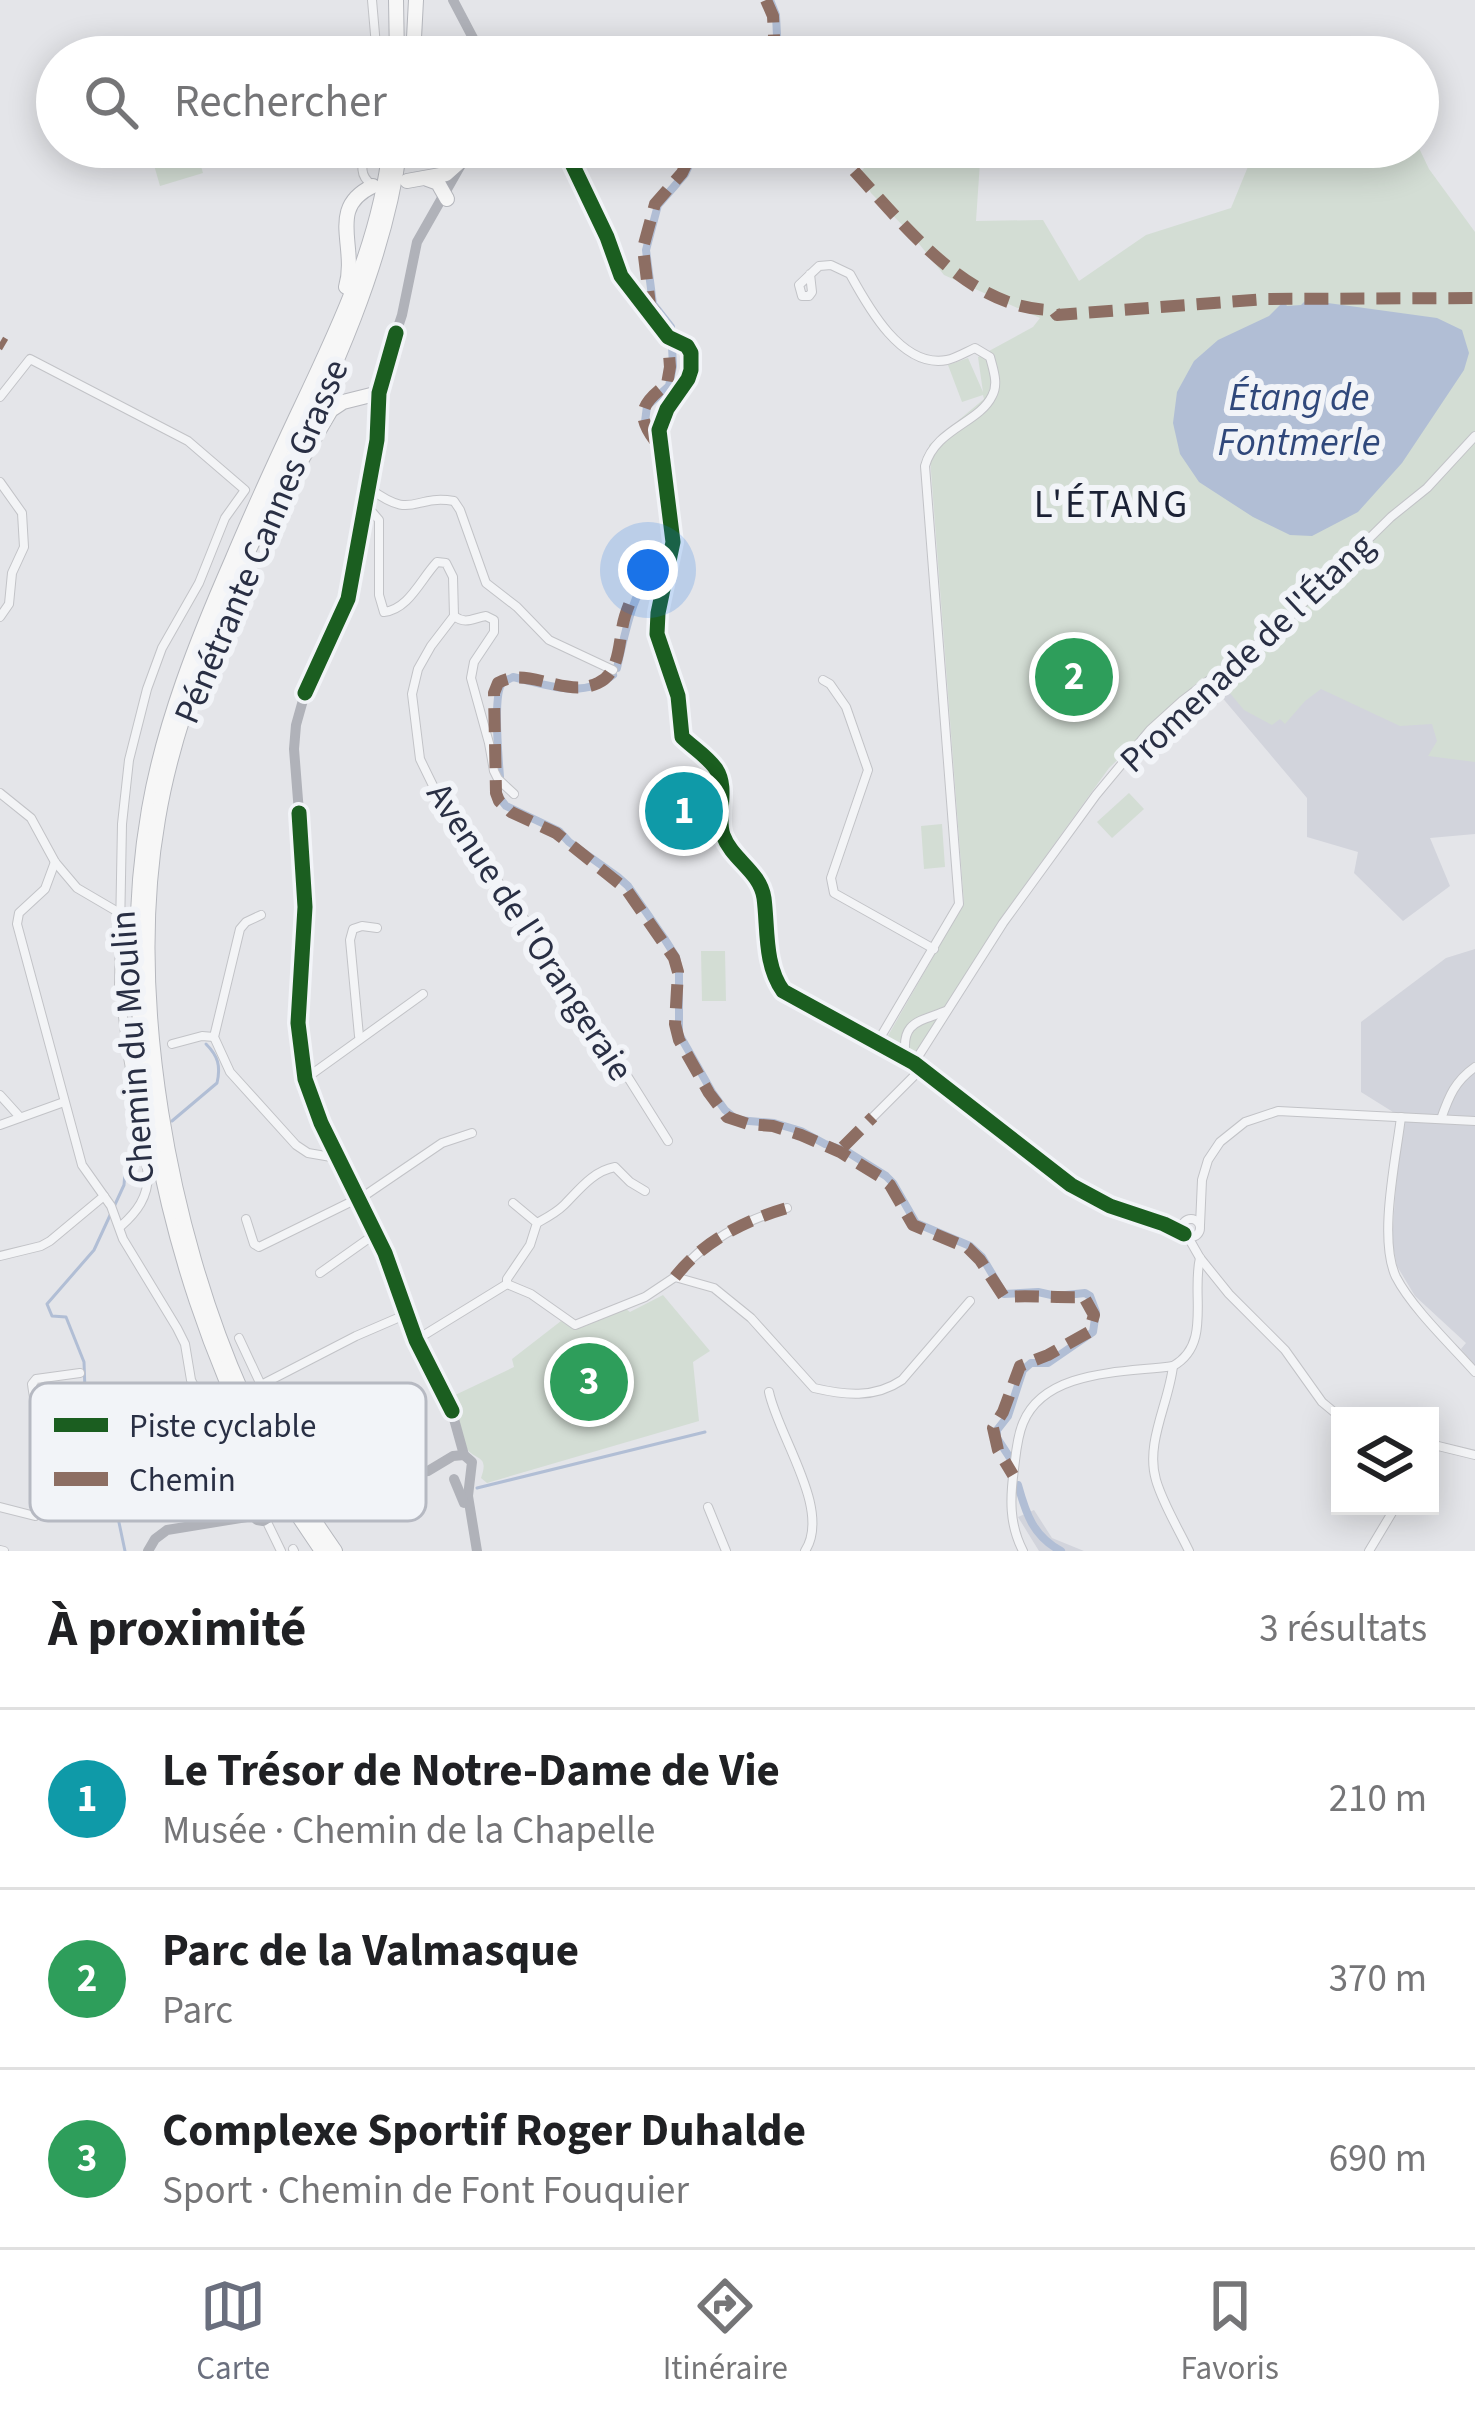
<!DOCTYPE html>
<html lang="fr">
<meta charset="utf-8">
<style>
:root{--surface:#fff;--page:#f6f6f6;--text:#202124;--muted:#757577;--line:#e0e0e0;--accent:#6a6f7e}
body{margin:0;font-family:"Source Sans 3",sans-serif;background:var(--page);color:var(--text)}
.controls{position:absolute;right:36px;bottom:36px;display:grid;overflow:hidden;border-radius:0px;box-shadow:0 6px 30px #0003}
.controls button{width:108px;height:108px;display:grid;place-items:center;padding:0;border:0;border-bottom:3px solid var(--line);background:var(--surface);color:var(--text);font:60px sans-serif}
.you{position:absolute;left:648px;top:570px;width:42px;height:42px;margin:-30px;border:9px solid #fff;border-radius:50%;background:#1a73e8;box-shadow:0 0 0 18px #1a73e833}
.badge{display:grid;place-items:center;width:78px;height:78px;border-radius:50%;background:var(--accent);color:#fff;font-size:39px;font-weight:700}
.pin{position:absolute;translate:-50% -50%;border:6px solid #fff;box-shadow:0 3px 12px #0006}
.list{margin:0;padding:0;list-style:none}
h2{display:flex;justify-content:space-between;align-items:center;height:156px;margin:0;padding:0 48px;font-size:51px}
h2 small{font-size:39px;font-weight:400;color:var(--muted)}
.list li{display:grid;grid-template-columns:78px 1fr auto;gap:36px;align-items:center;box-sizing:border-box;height:180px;padding:0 48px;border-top:3px solid var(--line)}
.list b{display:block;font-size:45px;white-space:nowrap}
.list p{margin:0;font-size:39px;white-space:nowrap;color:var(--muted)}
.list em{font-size:39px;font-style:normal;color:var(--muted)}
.icon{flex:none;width:66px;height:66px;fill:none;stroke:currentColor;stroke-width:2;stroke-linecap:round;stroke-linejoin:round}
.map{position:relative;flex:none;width:1475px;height:1551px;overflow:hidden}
.search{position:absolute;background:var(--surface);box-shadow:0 6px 30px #0003;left:36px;right:36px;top:36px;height:132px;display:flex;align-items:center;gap:30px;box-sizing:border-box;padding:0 42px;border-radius:66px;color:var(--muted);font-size:45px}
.sheet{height:696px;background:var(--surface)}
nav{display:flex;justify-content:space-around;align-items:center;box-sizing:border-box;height:168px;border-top:3px solid var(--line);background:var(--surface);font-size:33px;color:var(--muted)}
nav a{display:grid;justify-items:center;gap:6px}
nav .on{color:var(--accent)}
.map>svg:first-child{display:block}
.built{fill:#d2d4dc}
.green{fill:#d3ddd4}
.water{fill:#b1bed5}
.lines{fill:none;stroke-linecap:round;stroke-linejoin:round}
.stream{stroke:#b1bed5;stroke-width:3}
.canal{stroke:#b1bed5;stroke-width:8}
.street-casing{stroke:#c2c3c7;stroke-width:10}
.highway-casing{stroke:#b6b8be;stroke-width:16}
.street{stroke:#f3f4f6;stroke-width:8}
.secondary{stroke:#b0b2b9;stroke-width:10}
.highway{stroke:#f7f7f7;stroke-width:14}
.quiet{stroke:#8d6e63;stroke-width:12;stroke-dasharray:24 12;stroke-linecap:butt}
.cycleway-casing{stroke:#f2f4f8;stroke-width:22}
.cycleway{stroke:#1b5e20;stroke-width:15}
.labels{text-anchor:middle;stroke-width:12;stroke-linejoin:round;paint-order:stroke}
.street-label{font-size:36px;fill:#292f44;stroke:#f2f4f8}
.water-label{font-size:39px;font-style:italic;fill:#30487b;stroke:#f2f4f8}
.neighbourhood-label{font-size:39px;letter-spacing:3px;fill:#1b2135;stroke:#f2f4f8}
.key{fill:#f2f4f8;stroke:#b6b9c2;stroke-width:3}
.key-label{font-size:33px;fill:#292f44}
</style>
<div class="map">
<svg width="1475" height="1551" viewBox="0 0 1475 1551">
<rect width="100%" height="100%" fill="#e4e5e9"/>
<g class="built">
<path d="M1475,436V834L1430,838L1450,886L1403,921L1354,873L1358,852L1307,837V798L1209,682Z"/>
<path d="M1475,949V1365L1461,1349L1466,1343L1415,1296L1397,1266L1392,1240L1401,1117L1361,1092V1022L1446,958Z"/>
<path d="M1034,1510L1052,1538L1084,1551H1039L1018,1517Z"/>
</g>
<g class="green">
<path d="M1418,146L1429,169L1475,232V762L1428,756L1437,741L1432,724L1400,726L1321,689L1305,701L1285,724L1280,719L1272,725L1244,710L1229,692L1202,678L1109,768L1003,915L917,1052L913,1054L885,1041L964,903L929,445L984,399L983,395L962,402L948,365L968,358L983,392L978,357L1033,327L1040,318L944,275L912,235L871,193L860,173L881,147H981L976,221L1043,220L1079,281L1146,235L1231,208L1256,147Z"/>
<path d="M197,153L203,173L160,186L154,165Z"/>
<path d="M1129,793L1144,809L1112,838L1097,822Z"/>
<path d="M942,824L945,867L924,869L921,826Z"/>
<path d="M701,951H725L726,1001H702Z"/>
<path d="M663,1295L710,1351L693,1362L699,1421L487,1483L481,1478C490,1453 474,1462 465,1446C459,1436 457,1409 453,1396L514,1367L512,1359L561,1321L575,1330L626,1309L630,1312Z"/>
</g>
<path class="water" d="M1306,300L1437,318L1462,330L1469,353L1464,370L1402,463L1358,512L1312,536L1290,535L1253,517L1199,482L1180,454L1173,423L1177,392L1194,361L1218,340L1269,316L1284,301L1287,306L1301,305Z"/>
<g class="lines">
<g class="stream">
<path d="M172,1121L217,1083C221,1066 218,1056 206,1044"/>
<path d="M477,1488L705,1432"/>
<path d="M125,1551L109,1475L85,1390L84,1362L66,1317L52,1316L47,1304L94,1250L124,1185L126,1160L137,1145"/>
</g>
<g class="canal">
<path d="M770,0L776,15L778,57"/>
<path d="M649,430L645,422L647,406L669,386L673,366L671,327L653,304L646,250L658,205L685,174L692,159L702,147"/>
<path d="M617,668C626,627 635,584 663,553"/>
<path d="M613,675C582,700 549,685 513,677C510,679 506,680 503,682C492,693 499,761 500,777L497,784L498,796L506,806L559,831L569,842L618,877L628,886L664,938L676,957L679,972V1034L712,1092L725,1110L737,1120L774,1123L801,1131L825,1144L846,1151L886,1176L893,1183L916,1223L970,1246L982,1257L1004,1294L1038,1292L1056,1296L1085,1293L1090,1296L1096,1312L1093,1332L1048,1363H1031L1023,1370L1008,1416L997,1430V1438L1010,1458"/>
<path d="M1018,1485C1026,1514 1033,1536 1061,1551"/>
</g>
<defs>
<g id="street">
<path d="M372,0L377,57"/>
<path d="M367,147C363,162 357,174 372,185"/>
<path d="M564,147L607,237L621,276L668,337L687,346L691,353V370L688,379L667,409L659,430L673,542L658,613L657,634L678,696L682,737C692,747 708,757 716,769C729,789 716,815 723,835C732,860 760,871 764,898C768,928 764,965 783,991L914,1063L1071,1185L1110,1206L1164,1224L1184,1234"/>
<path d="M810,274L812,292L809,296H802L799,285L819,266L831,265L850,274C868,307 902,369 947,360C956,358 966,352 975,348L990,357C993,369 999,384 992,396C979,423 935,429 925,466L959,904L877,1043"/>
<path d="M0,397L30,359L188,441L245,490L225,518L199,583L162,648L147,689L129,760L122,824L119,985L128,1057L148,1175C148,1197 137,1212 121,1226"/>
<path d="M0,482L22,513L24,547L12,573L9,604L0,617"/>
<path d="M369,488C415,522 411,494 454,501L460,510L486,583L517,607L549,640L613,670"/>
<path d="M364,511L373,513L379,520V595L384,612C409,609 420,580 437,562L446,563L453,577L454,616L431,646L418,669L412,694L420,759L438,796L535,934L589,1022L614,1055L668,1141"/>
<path d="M454,616C466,625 473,618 486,616L494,620V632L474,662L471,678L489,743L494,771L498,779L514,794"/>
<path d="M823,680L830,684L846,707L868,770L831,878L834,893L934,949"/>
<path d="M0,793L31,818L55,862L77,888L118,912"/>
<path d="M55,862L45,889L19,913L17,924L82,1165L111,1206L123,1239L177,1328L185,1344L191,1380L257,1506"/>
<path d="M261,915L246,922L240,929L214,1037L230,1072L296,1145L308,1153L337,1158"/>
<path d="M359,1036L350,940L353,929L362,926L377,928"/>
<path d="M172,1044L202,1036L214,1037"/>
<path d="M906,1058C900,1022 918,1022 946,1011"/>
<path d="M914,1063L1003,923L1096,795L1150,730L1182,701L1277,629L1391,517L1427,488L1475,436"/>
<path d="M305,1079L423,994"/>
<path d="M0,1095L19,1116"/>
<path d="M873,1117L922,1068"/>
<path d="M1401,1117C1396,1159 1378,1239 1396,1277C1412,1308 1451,1345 1475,1372"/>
<path d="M1441,1119C1449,1096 1455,1081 1475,1067"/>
<path d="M0,1125L64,1102"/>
<circle cx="1191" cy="1228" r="9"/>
<path d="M246,1219L254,1244L259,1247L367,1194L442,1143L472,1133"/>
<path d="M537,1223C546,1218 556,1213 564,1205C579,1190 593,1171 615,1167L630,1182L645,1191"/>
<path d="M1200,1225L1202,1180L1208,1160L1220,1142L1245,1122L1278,1111L1475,1121"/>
<path d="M1188,1237L1200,1258L1229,1294L1285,1350L1322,1402L1340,1417"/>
<path d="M0,1256L41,1246L50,1241L104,1196"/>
<path d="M320,1273L375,1234"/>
<path d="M675,1277C702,1242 745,1220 787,1208"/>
<path d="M507,1284V1279L530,1245L537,1223L513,1203"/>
<path d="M239,1338L261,1385L356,1336L407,1314"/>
<path d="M416,1340L507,1284L531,1294L575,1325L645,1297L675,1277L714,1288L751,1318L814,1388C844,1395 874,1399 902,1380L970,1301"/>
<path d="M1173,1366C1169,1403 1145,1443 1156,1480C1163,1504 1178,1528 1189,1551"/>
<path d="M769,1392C778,1436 832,1510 805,1551"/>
<path d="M1430,1444L1475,1455"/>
<path d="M0,1507L35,1516C56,1490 36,1417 32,1384L36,1379L80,1373"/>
<path d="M708,1507L726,1551"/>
<path d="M266,1520L281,1551"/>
<path d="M293,1549L294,1551"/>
<path d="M0,1550L4,1551"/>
<path d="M1023,1551C1009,1524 1010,1498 1014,1469C1016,1453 1017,1437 1023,1423C1045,1369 1124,1373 1173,1366C1212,1344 1191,1295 1200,1258"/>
<path d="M1369,1551L1396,1506"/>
</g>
<g id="highway">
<path d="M396,0L397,57"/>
<path d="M413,57L416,0"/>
<path d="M427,179L438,183L447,199"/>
<path d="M407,181L446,174L464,158"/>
<path d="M346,287C358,246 326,208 373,186"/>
<path d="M285,488L331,410L343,402L379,393"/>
<path d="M322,1551C300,1518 277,1486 259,1451C164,1265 113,1016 149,809C164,723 197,640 232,560C253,510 276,460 299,411C339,327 380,241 390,147"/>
<path d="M335,1551C300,1501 268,1450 243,1395C169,1230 127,997 158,819C170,747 195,678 222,611C285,459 378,312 400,147"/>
</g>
</defs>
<use href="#street" class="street-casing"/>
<use href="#highway" class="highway-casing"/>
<use href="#street" class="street"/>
<g class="secondary">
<path d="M453,0L483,57"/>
<path d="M471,147L417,242L402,315L382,375L377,440L348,599L305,693L296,725L294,749L305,889L298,1023L305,1079L321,1123L385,1253L416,1340L449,1401L464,1455L472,1462L468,1496L477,1551"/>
<path d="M454,1479L464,1503"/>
<path d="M309,1498L375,1480L428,1471L453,1456L464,1455"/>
<path d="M148,1551L155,1539L167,1530L253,1516L257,1520L263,1521L268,1518L269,1511L282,1506"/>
</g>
<use href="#highway" class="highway"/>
<g class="quiet">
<path d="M766,0L773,16L775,57"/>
<path d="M828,147L842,158C899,217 964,310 1053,310L1057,315L1266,299L1475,298"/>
<path d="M0,342L5,345"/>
<path d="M655,441C635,414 642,403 667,384L670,367L667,328L650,305L643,248L655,204L682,173L690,156L698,147"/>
<path d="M669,545C648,563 633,591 625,616C618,638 622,672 598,683C565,699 528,665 498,683L494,693L496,793L499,801L511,812L556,833L626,889L674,958L678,972L675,1024L679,1040L709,1093L727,1117L748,1124L773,1126L801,1135L840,1152L879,1176L890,1185L913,1225L968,1248L980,1260L1004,1297C1031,1295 1057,1298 1084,1297L1094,1315L1089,1332L1048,1355L1020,1366L1003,1412L993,1428L998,1450L1013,1475"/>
<path d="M843,1147L873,1117"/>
<path d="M675,1277C702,1242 745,1220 787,1208"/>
</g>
<defs>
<g id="cycleway">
<path d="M564,147L607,237L621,276L668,337L687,346L691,353V370L688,379L667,409L659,430L673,542L658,613L657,634L678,696L682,737C692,747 708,757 716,769C729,789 716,815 723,835C732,860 760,871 764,898C768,928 764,965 783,991L914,1063L1071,1185L1110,1206L1164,1224L1184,1234"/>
<path d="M305,693L348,599L377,440L379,393L396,333"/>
<path d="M299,813L305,907L298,1023L305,1079L321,1123L385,1253L416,1340L452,1411"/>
</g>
</defs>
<use href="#cycleway" class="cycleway-casing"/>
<use href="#cycleway" class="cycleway"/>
</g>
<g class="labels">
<g class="street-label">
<text transform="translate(260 541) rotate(-67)" y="13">Pénétrante Cannes Grasse</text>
<text transform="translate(1246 652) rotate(-43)" y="13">Promenade de l'Étang</text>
<text transform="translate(531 931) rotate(57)" y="13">Avenue de l'Orangeraie</text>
<text transform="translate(131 1047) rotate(-94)" y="13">Chemin du Moulin</text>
</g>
<g class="water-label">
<text x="1299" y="410">Étang de<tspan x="1299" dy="45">Fontmerle</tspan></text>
</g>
<g class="neighbourhood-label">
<text x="1112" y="517">L'ÉTANG</text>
</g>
</g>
<rect x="30" y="1383" width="396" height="138" rx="18" class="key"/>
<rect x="54" y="1418" width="54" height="14" fill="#1b5e20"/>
<rect x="54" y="1472" width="54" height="14" fill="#8d6e63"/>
<g class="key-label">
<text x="129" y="1437">Piste cyclable</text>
<text x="129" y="1491">Chemin</text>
</g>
</svg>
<div class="controls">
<button><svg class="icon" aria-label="layers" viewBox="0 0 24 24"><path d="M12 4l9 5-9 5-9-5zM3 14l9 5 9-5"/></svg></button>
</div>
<div class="you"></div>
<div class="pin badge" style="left:684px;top:811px;background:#0f9aa8">1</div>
<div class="pin badge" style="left:1074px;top:677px;background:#2e9e5b">2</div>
<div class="pin badge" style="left:589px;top:1382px;background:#2e9e5b">3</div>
<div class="search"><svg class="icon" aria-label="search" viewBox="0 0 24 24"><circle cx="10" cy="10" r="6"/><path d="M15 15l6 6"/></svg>Rechercher</div>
</div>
<section class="sheet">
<h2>À proximité<small>3 résultats</small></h2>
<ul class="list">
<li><span class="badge" style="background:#0f9aa8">1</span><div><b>Le Trésor de Notre-Dame de Vie</b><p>Musée · Chemin de la Chapelle</p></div><em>210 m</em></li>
<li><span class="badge" style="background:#2e9e5b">2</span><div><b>Parc de la Valmasque</b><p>Parc</p></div><em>370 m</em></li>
<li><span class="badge" style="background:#2e9e5b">3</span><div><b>Complexe Sportif Roger Duhalde</b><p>Sport · Chemin de Font Fouquier</p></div><em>690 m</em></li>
</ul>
</section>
<nav>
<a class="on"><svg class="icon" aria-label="map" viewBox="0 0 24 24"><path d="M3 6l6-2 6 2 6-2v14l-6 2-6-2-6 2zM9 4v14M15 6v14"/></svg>Carte</a>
<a><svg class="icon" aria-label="directions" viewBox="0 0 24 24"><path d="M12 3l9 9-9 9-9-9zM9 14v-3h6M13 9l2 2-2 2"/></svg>Itinéraire</a>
<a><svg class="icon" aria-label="saved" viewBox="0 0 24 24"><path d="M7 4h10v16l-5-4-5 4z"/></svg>Favoris</a>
</nav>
